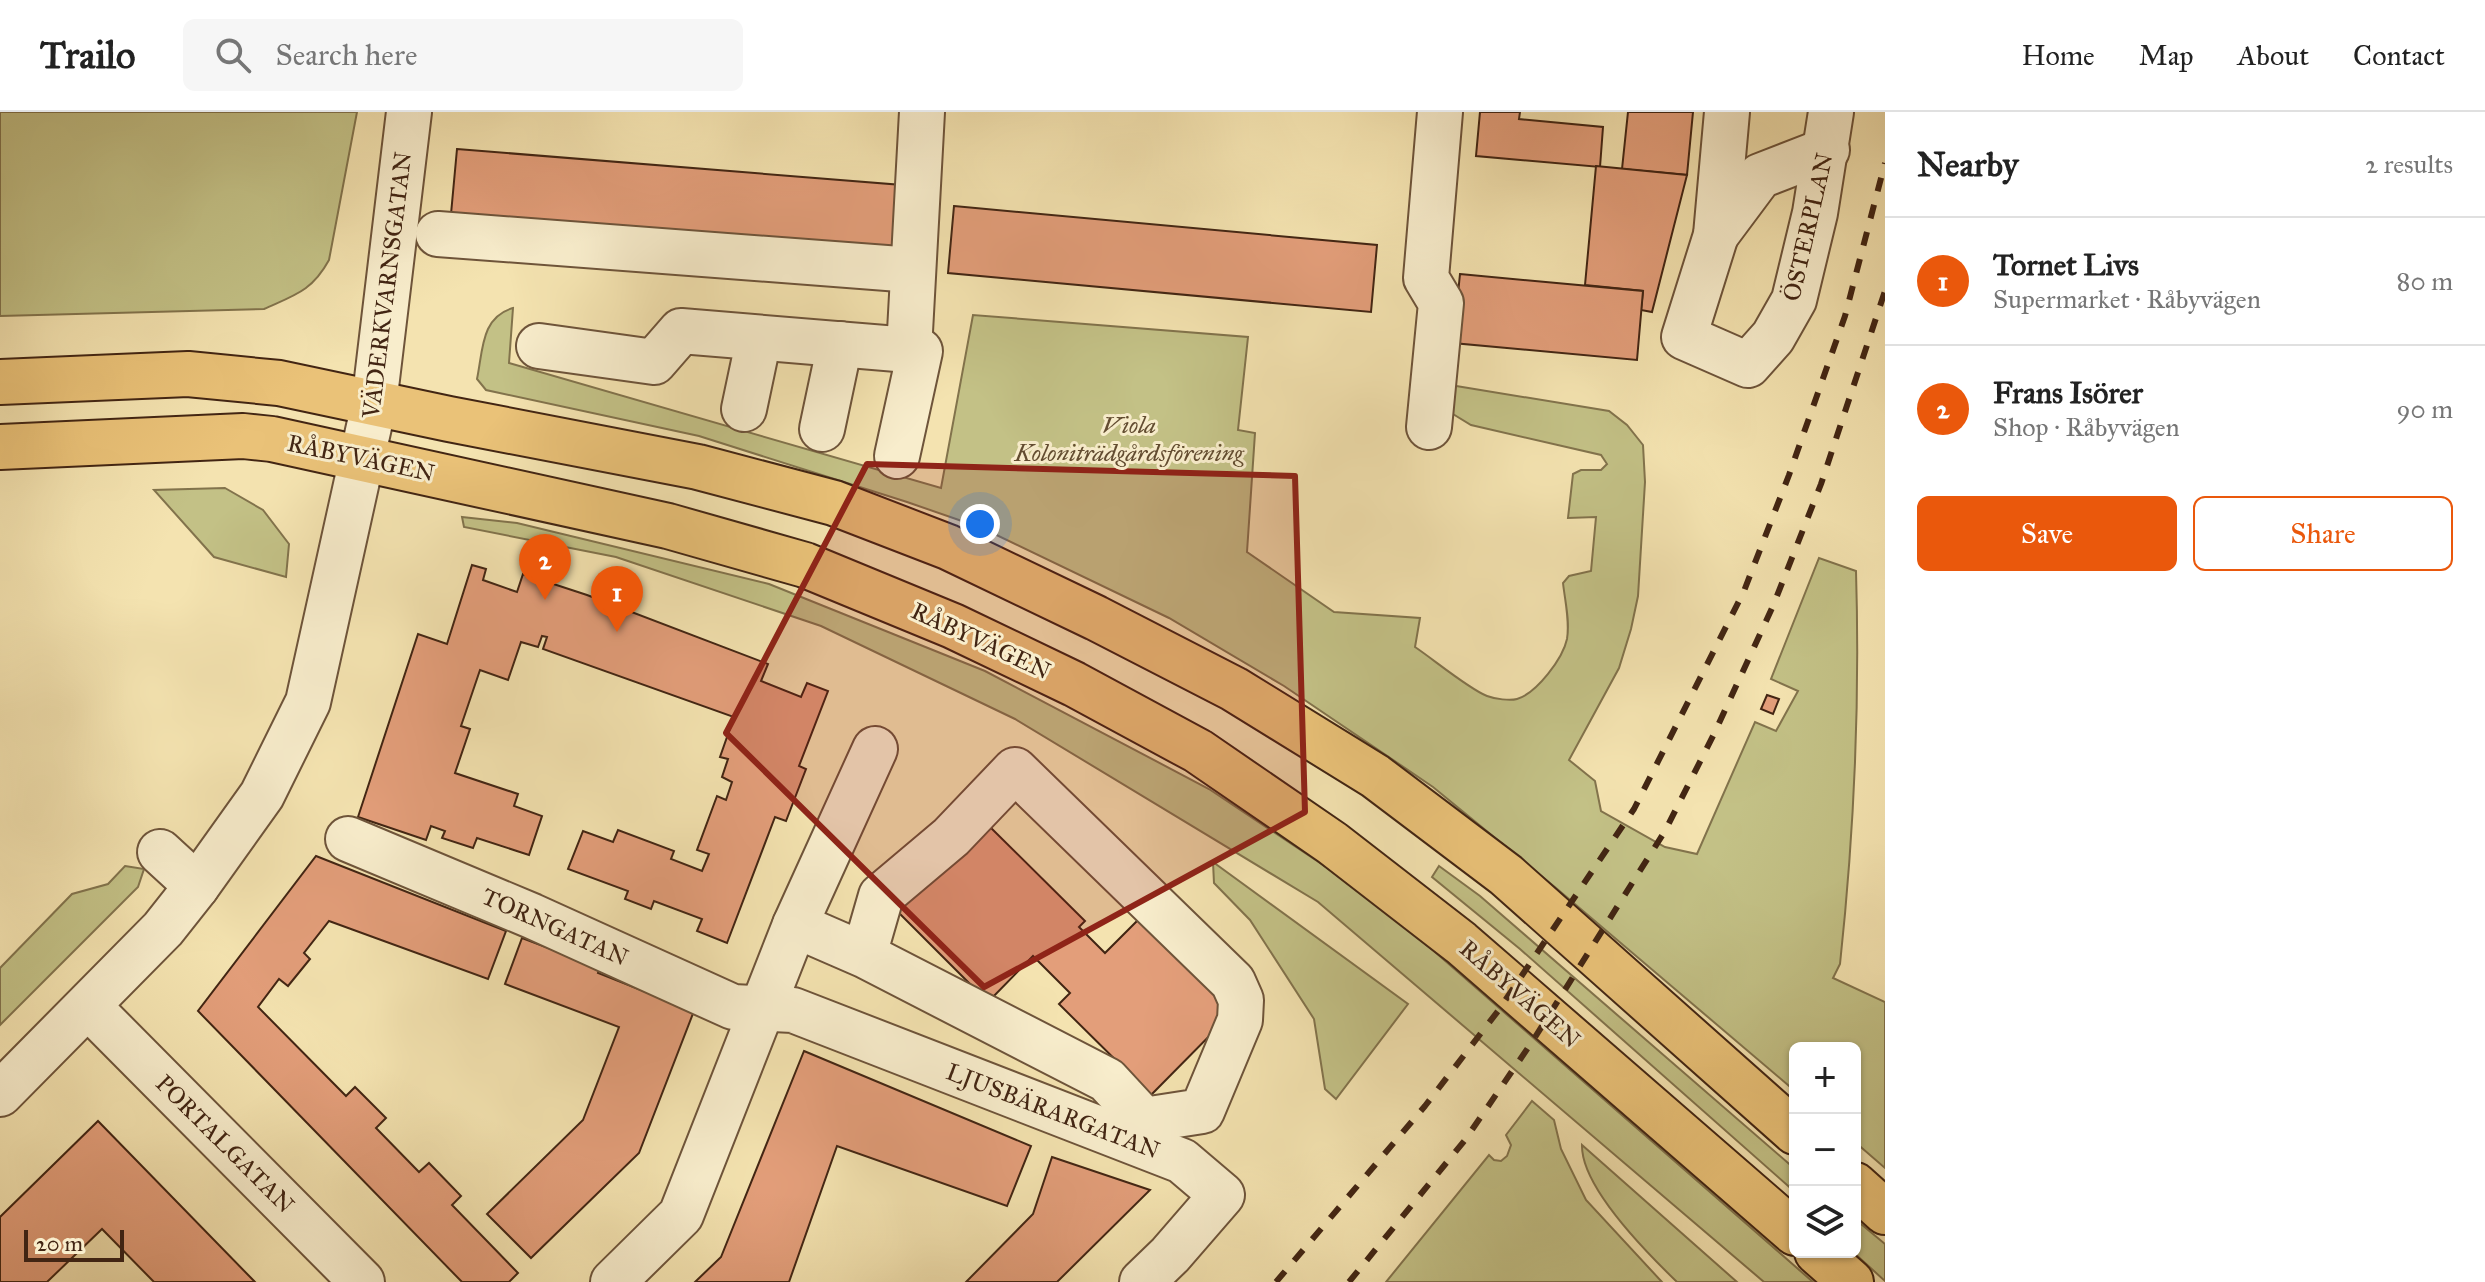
<!DOCTYPE html>
<meta charset="utf-8">
<style>
:root{--surface:#fff;--page:#f6f6f6;--text:#222;--muted:#767676;--line:#e0e0e0;--accent:#ea580c}
body{margin:0;font-family:"IM FELL Great Primer",serif;background:var(--page);color:var(--text)}
.controls{position:absolute;right:24px;bottom:24px;display:grid;overflow:hidden;border-radius:12px;box-shadow:0 2px 6px #0004}
.controls button{width:72px;height:72px;display:grid;place-items:center;padding:0;border:0;border-bottom:2px solid var(--line);background:var(--surface);color:var(--text);font:40px sans-serif}
.scale{position:absolute;left:24px;bottom:20px;width:100px;box-sizing:border-box;padding-left:8px;border:4px solid #422513;border-top:0;font-size:22px;line-height:28px;white-space:nowrap;color:#422513;-webkit-text-stroke:6px #f8edcc;paint-order:stroke}
.you{position:absolute;left:980px;top:412px;width:28px;height:28px;margin:-20px;border:6px solid #fff;border-radius:50%;background:#1a73e8;box-shadow:0 0 0 12px #1a73e833}
.badge{display:grid;place-items:center;width:52px;height:52px;border-radius:50%;background:var(--accent);color:#fff;font-size:26px;font-weight:700}
.pin{position:absolute;translate:-50% -66px;filter:drop-shadow(0 2px 4px #0008)}
.pin::after{content:'';position:absolute;top:42px;width:28px;height:24px;background:inherit;clip-path:polygon(0 0,100% 0,50% 100%)}
.list{margin:0;padding:0;list-style:none}
h2{display:flex;justify-content:space-between;align-items:center;height:104px;margin:0;padding:0 32px;font-size:34px}
h2 small{font-size:26px;font-weight:400;color:var(--muted)}
.list li{display:grid;grid-template-columns:52px 1fr auto;gap:24px;align-items:center;box-sizing:border-box;height:128px;padding:0 32px;border-top:2px solid var(--line)}
.list b{display:block;font-size:30px;white-space:nowrap}
.list p{margin:0;font-size:26px;white-space:nowrap;color:var(--muted)}
.list em{font-size:26px;font-style:normal;color:var(--muted)}
.actions{display:flex;gap:16px;padding:24px 32px}
.actions a{flex:1;padding:18px 0;border:2px solid var(--accent);border-radius:12px;text-align:center;font-size:28px;color:var(--accent)}
.actions .main{background:var(--accent);color:#fff}
.icon{flex:none;width:44px;height:44px;fill:none;stroke:currentColor;stroke-width:2;stroke-linecap:round;stroke-linejoin:round}
.map{position:relative;flex:none;width:1885px;height:1170px;overflow:hidden}
header{display:flex;align-items:center;gap:48px;box-sizing:border-box;height:112px;padding:0 40px;background:var(--surface);border-bottom:2px solid var(--line)}
header strong{font-size:38px}
nav{display:flex;gap:44px;margin-inline-start:auto;font-size:28px}
.search{width:560px;height:72px;background:var(--page);display:flex;align-items:center;gap:20px;box-sizing:border-box;padding:0 28px;border-radius:12px;color:var(--muted);font-size:30px}
main{display:flex}
aside{flex:1;background:var(--surface)}
.map>svg:first-child{display:block}
.green{fill:#c3c186;stroke:#82734c;stroke-width:2}
.building{fill:#e39e7a;stroke:#422513;stroke-width:2}
.lines{fill:none;stroke-linecap:round;stroke-linejoin:round}
.minor-casing{stroke:#6e543a;stroke-width:48}
.major-casing{stroke:#422513;stroke-width:48}
.minor{stroke:#f8edcc;stroke-width:44}
.major{stroke:#eac278;stroke-width:44}
.rail{stroke:#422513;stroke-width:6;stroke-dasharray:14 14;stroke-linecap:butt}
.marked{fill:#8f2418;fill-opacity:0.2;stroke:#8f2418;stroke-width:6;stroke-linejoin:round}
.labels{text-anchor:middle;stroke-width:6;stroke-linejoin:round;paint-order:stroke}
.street-label{font-size:24px;fill:#422513;stroke:#f8edcc}
.park-label{font-size:24px;font-style:italic;fill:#624c30;stroke:#f8edcc}
</style>
<header>
<strong>Trailo</strong>
<div class="search"><svg class="icon" aria-label="search" viewBox="0 0 24 24"><circle cx="10" cy="10" r="6"/><path d="M15 15l6 6"/></svg>Search here</div>
<nav><a>Home</a><a>Map</a><a>About</a><a>Contact</a></nav>
</header>
<main>
<div class="map">
<svg width="1885" height="1170" viewBox="0 0 1885 1170">
<rect width="100%" height="100%" fill="#f4e3b0"/>
<filter id="stains"><feTurbulence type="fractalNoise" baseFrequency=".0025" numOctaves="4"/><feColorMatrix values="0 0 0 0 .2 0 0 0 0 .09 0 0 0 0 .02 0 0 0 .5 -.17"/></filter>
<radialGradient id="worn" r=".72"><stop offset=".6" stop-color="#630" stop-opacity="0"/><stop offset="1" stop-color="#630" stop-opacity=".3"/></radialGradient>
<g class="green">
<path d="M0,0H357L329,148C312,179 295,183 264,197L0,204Z"/>
<path d="M513,196L509,251L941,376L973,203L1248,225L1238,318L1255,321L1247,440L1334,500L1420,506L1415,535C1433,547 1469,577 1487,584C1495,587 1510,589 1517,587C1537,581 1563,546 1567,527C1570,509 1565,489 1563,471L1569,464L1591,459L1596,405L1568,406L1573,362L1581,358H1601L1607,352L1601,343L1471,313L1448,299L1444,272L1609,299L1627,313L1643,333L1645,370L1638,484L1631,517L1619,556L1569,648L1595,669L1601,699L1665,735L1697,742L1755,610L1776,619L1798,579L1771,567L1819,446L1856,459C1860,590 1854,722 1840,852L1833,866L1885,890V1056L1855,1030V936H1795V979L1556,776L1433,675L1284,574L1169,506L982,416L907,390L699,324L486,278L477,267C483,238 481,205 513,196Z"/>
<path d="M225,376L263,398L289,432L286,465L214,445L154,378Z"/>
<path d="M462,405L517,411L769,472L985,559L1209,677L1359,777L1435,840L1813,1170H1764L1318,790L1015,607L821,514L616,445L464,415Z"/>
<path d="M1213,750L1408,892L1336,987L1325,977L1314,907L1250,808L1214,771Z"/>
<path d="M125,754L144,757L138,775L0,913V856L72,782L108,772Z"/>
<path d="M1439,754L1480,784L1795,1057V1080L1520,837L1432,765Z"/>
<path d="M1532,989L1554,1008L1561,1037L1586,1088L1662,1170H1386L1489,1043L1494,1048L1501,1049L1507,1044L1511,1033L1506,1023Z"/>
<path d="M1582,1033L1737,1170H1677C1647,1141 1581,1074 1582,1033Z"/>
<path d="M1855,1107L1885,1132V1169L1853,1140H1855Z"/>
</g>
<g class="building">
<path d="M1480,0H1520L1519,7L1603,15L1600,55L1476,44Z"/>
<path d="M1628,0H1693L1687,63L1622,57Z"/>
<path d="M457,37L902,73L897,137L451,102Z"/>
<path d="M1596,54L1687,63L1652,200L1641,198L1643,179L1585,173Z"/>
<path d="M954,94L1377,133L1371,200L948,161Z"/>
<path d="M1460,162L1643,179L1637,248L1453,231Z"/>
<path d="M472,453L486,457L483,468L517,480L523,462L587,483L768,552L761,569L801,585L807,571L828,579L799,654L806,657L786,709L775,705L727,831L697,819L702,807L654,789L651,797L625,787L628,779L568,757L583,719L613,730L618,718L674,739L671,747L702,759L709,742L697,738L717,684L726,688L732,670L722,665L728,647L720,645L734,605L543,537L547,525L542,524L538,535L521,530L508,568L480,558L461,614L470,617L455,661L518,682L514,694L542,704L529,743L477,726L473,736L442,726L445,719L431,714L426,728L358,705L418,522L447,532Z"/>
<path d="M1767,583L1779,587L1773,602L1761,597Z"/>
<path d="M985,710L1085,809L1079,815L1105,841L1144,802L1238,895L1151,983L1059,892L1070,881L1033,844L988,890L897,799Z"/>
<path d="M316,744L506,819L488,867L329,809L304,841L310,847L288,874L279,867L258,895L346,984L355,975L386,1006L376,1016L419,1060L429,1051L461,1084L452,1093L518,1161L509,1170H462L198,899Z"/>
<path d="M522,826L580,848H603L598,861L661,886H699L639,1041L531,1146L487,1102L583,1008L619,915L505,872Z"/>
<path d="M804,939L1031,1034L1007,1094L837,1034L789,1170H695L721,1145Z"/>
<path d="M98,1009L255,1170H154L102,1117L47,1170H0V1105Z"/>
<path d="M1052,1045L1150,1078L1057,1170H966L1033,1102Z"/>
</g>
<g class="lines">
<defs>
<g id="minor">
<path d="M1727,0L1716,123L1684,225L1748,253L1773,225L1794,188L1815,101L1831,0"/>
<path d="M438,122L913,158"/>
<path d="M1716,123L1760,64L1827,38"/>
<path d="M539,234L654,250L681,219L909,238L922,0"/>
<path d="M744,297L759,226"/>
<path d="M1429,315L1441,191L1426,166L1440,0"/>
<path d="M822,317L840,232"/>
<path d="M897,344L920,239L909,238"/>
<path d="M348,727L532,804L733,895L793,898L1182,1049L1222,1083L1170,1143L1142,1170"/>
<path d="M160,740L197,774"/>
<path d="M795,813L864,843L1107,968L1144,1008L1202,999L1240,908L1241,888L1233,870L1015,658L951,725L881,784L864,843"/>
<path d="M89,895L362,1170"/>
<path d="M0,982L163,817L197,774L262,683L308,590L374,292L409,0"/>
<path d="M613,1170L681,1103L795,813L875,637"/>
</g>
<g id="major">
<path d="M0,270L188,262L279,271L449,307L698,355L834,391L948,435L1096,506L1234,577L1375,664L1506,763L1795,1020"/>
<path d="M0,335L243,324L272,327L668,414L805,453L953,514L1074,572L1198,639L1332,731L1461,831L1795,1121"/>
<path d="M1855,1073L1885,1100"/>
<path d="M1817,1140L1851,1170"/>
</g>
</defs>
<use href="#minor" class="minor-casing"/>
<use href="#major" class="major-casing"/>
<use href="#minor" class="minor"/>
<use href="#major" class="major"/>
<g class="rail">
<path d="M1276,1170L1425,994L1498,899L1634,697L1744,479L1789,363L1845,204L1885,51"/>
<path d="M1349,1170L1465,1028L1532,930L1665,719L1714,622L1773,494L1821,372L1885,179"/>
</g>
</g>
<path class="marked" d="M867,352L1295,364L1305,700L984,875L726,621Z"/>
<g class="labels">
<g class="street-label">
<text transform="translate(1808 115) rotate(-77)" y="8">ÖSTERPLAN</text>
<text transform="translate(387 173) rotate(-83)" y="8">VÄDERKVARNSGATAN</text>
<text transform="translate(361 346) rotate(12)" y="8">RÅBYVÄGEN</text>
<text transform="translate(981 529) rotate(25)" y="8">RÅBYVÄGEN</text>
<text transform="translate(555 815) rotate(24)" y="8">TORNGATAN</text>
<text transform="translate(1520 882) rotate(41)" y="8">RÅBYVÄGEN</text>
<text transform="translate(1053 999) rotate(21)" y="8">LJUSBÄRARGATAN</text>
<text transform="translate(225 1032) rotate(45)" y="8">PORTALGATAN</text>
</g>
<g class="park-label">
<text x="1129" y="321">Viola<tspan x="1129" dy="28">Koloniträdgårdsförening</tspan></text>
</g>
</g>
<rect width="100%" height="100%" filter="url(#stains)"/>
<rect width="100%" height="100%" fill="url(#worn)"/>
</svg>
<div class="controls">
<button>+</button>
<button>−</button>
<button><svg class="icon" aria-label="layers" viewBox="0 0 24 24"><path d="M12 4l9 5-9 5-9-5zM3 14l9 5 9-5"/></svg></button>
</div>
<div class="scale">20 m</div>
<div class="you"></div>
<div class="pin badge" style="left:617px;top:520px">1</div>
<div class="pin badge" style="left:545px;top:488px">2</div>
</div>
<aside>
<h2>Nearby<small>2 results</small></h2>
<ul class="list">
<li><span class="badge">1</span><div><b>Tornet Livs</b><p>Supermarket · Råbyvägen</p></div><em>80 m</em></li>
<li><span class="badge">2</span><div><b>Frans Isörer</b><p>Shop · Råbyvägen</p></div><em>90 m</em></li>
</ul>
<div class="actions"><a class="main">Save</a><a>Share</a></div>
</aside>
</main>
